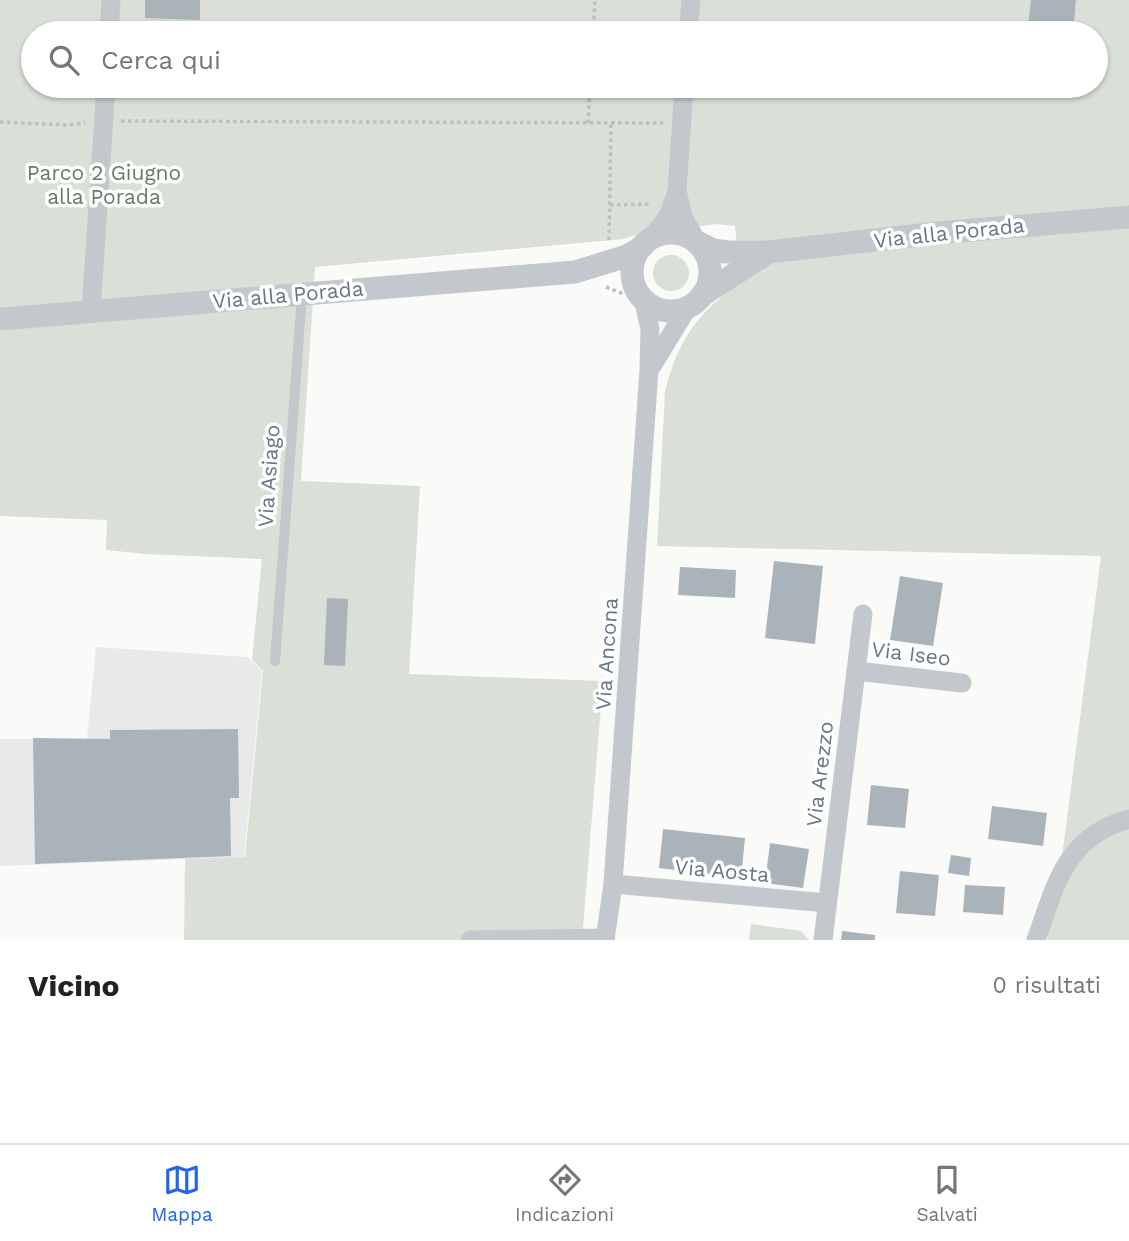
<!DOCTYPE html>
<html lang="it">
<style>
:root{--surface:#fff;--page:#f2f2f2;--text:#222;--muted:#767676;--line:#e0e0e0;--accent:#2563eb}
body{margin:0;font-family:"Work Sans",sans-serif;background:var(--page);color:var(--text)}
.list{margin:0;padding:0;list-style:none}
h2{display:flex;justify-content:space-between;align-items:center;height:91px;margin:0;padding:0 28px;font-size:30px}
h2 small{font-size:23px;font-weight:400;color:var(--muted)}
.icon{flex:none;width:38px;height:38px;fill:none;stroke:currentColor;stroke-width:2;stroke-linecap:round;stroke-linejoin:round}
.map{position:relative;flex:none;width:1129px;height:940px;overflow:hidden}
.search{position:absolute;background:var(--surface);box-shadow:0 2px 5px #0004;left:21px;right:21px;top:21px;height:77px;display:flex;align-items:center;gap:18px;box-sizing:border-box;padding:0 24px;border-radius:38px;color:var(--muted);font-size:26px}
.sheet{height:203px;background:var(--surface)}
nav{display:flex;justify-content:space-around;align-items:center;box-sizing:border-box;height:98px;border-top:2px solid var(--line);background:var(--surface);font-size:19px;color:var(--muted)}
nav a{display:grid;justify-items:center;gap:4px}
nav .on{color:var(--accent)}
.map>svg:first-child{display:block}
.built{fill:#e8e9e9}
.green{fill:#dadfd7;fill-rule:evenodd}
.building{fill:#aab3b9}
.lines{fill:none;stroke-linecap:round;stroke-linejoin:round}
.path{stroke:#bbbfc2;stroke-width:3.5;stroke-dasharray:3.5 3.5;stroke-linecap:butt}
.service{stroke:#c3c8cc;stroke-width:10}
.minor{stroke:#c3c8cc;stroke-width:19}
.tertiary{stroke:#c3c8cc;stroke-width:23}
.labels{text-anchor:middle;stroke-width:7;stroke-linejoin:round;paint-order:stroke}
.park-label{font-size:21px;fill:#687a64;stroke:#fff}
.street-label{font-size:21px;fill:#657683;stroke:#fff}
</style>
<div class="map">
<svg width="1129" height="940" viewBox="0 0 1129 940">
<rect width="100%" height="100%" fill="#fafaf8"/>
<path class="built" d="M96,647L247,657L262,671L244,857L0,866V739H87Z"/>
<g class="green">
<path d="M0,0H1129V940H1047L1061,865L1101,556L657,546L665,392C677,341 698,312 741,282L735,226L716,224L632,236L624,239L315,267L301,481L420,486L409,674L603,681L582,940H184L185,859L245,857L263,671L252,660L262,559L146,554L106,550L107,520L0,516ZM33,33H1096V86H33Z"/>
<circle cx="671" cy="273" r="18"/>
<path d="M751,924L801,931L809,940H749Z"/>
</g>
<g class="building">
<path d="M145,0H200V20L145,18Z"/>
<path d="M1031,0H1076L1073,33H1027Z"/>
<path d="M141,86H229V96L141,95Z"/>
<path d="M774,561L823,566L815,644L765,638Z"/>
<path d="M680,567L736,570L735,598L678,595Z"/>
<path d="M900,576L943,583L933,646L890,640Z"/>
<path d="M327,598L348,599L345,666L324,665Z"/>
<path d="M238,729L239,798H230L231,856L35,864L33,738L110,739V730Z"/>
<path d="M871,785L909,789L905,828L867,825Z"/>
<path d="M992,806L1047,813L1043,846L988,839Z"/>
<path d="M663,829L745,838L741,878L659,868Z"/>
<path d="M770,843L809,849L803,888L765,883Z"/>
<path d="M951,855L971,858L969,876L948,873Z"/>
<path d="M900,871L939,875L935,916L896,913Z"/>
<path d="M965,885L1005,887L1003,915L963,912Z"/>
<path d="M842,931L875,935V940H841Z"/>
</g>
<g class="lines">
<g class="path">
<path d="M593,33L595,0"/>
<path d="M121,121L663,123"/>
<path d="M0,122L68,125L85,123"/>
<path d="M588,123L590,86"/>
<path d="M610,205L652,204"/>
<path d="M609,240L611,123"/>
<path d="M606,287L624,294"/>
</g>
<path class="service" d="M275,661L302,295"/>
<g class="minor">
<path d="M109,33L111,0"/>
<path d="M688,33L691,0"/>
<path d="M684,86L677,191L683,217L697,242"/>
<path d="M651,238L668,216L677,192"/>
<path d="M91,311L106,86"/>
<path d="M652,366L688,307"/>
<path d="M856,671L962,683"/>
<path d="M613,884L827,903"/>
<path d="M470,940L605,938"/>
<path d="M605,940L613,884L649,370L650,329L643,298"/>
<path d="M823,940L863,614"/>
<path d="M1036,940C1056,884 1065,837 1129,819"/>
</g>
<g class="tertiary">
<circle cx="671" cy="272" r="39"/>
<path d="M697,242L713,250L727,252H769L937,233L1129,217"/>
<path d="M702,295L769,252"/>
<path d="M0,319L575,272L627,256L642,247"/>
</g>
</g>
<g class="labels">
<g class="park-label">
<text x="104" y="180">Parco 2 Giugno<tspan x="104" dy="24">alla Porada</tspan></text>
</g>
<g class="street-label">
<text transform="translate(949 233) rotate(-6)" y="7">Via alla Porada</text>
<text transform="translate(288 295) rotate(-5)" y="7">Via alla Porada</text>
<text transform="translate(269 476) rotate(-86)" y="7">Via Asiago</text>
<text transform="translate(607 654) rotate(-86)" y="7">Via Ancona</text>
<text transform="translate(911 654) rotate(7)" y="7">Via Iseo</text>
<text transform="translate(820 774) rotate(-83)" y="7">Via Arezzo</text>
<text transform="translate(722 871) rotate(5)" y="7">Via Aosta</text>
</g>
</g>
</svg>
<div class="search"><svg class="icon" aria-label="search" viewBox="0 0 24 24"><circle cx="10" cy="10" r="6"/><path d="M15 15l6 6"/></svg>Cerca qui</div>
</div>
<section class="sheet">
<h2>Vicino<small>0 risultati</small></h2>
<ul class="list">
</ul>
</section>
<nav>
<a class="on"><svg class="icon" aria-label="map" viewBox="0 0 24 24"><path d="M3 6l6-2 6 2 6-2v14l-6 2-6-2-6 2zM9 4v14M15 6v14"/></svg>Mappa</a>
<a><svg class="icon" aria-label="directions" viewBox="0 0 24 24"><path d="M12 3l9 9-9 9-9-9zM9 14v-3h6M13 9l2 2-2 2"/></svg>Indicazioni</a>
<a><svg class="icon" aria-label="saved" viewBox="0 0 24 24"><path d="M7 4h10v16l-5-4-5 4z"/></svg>Salvati</a>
</nav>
